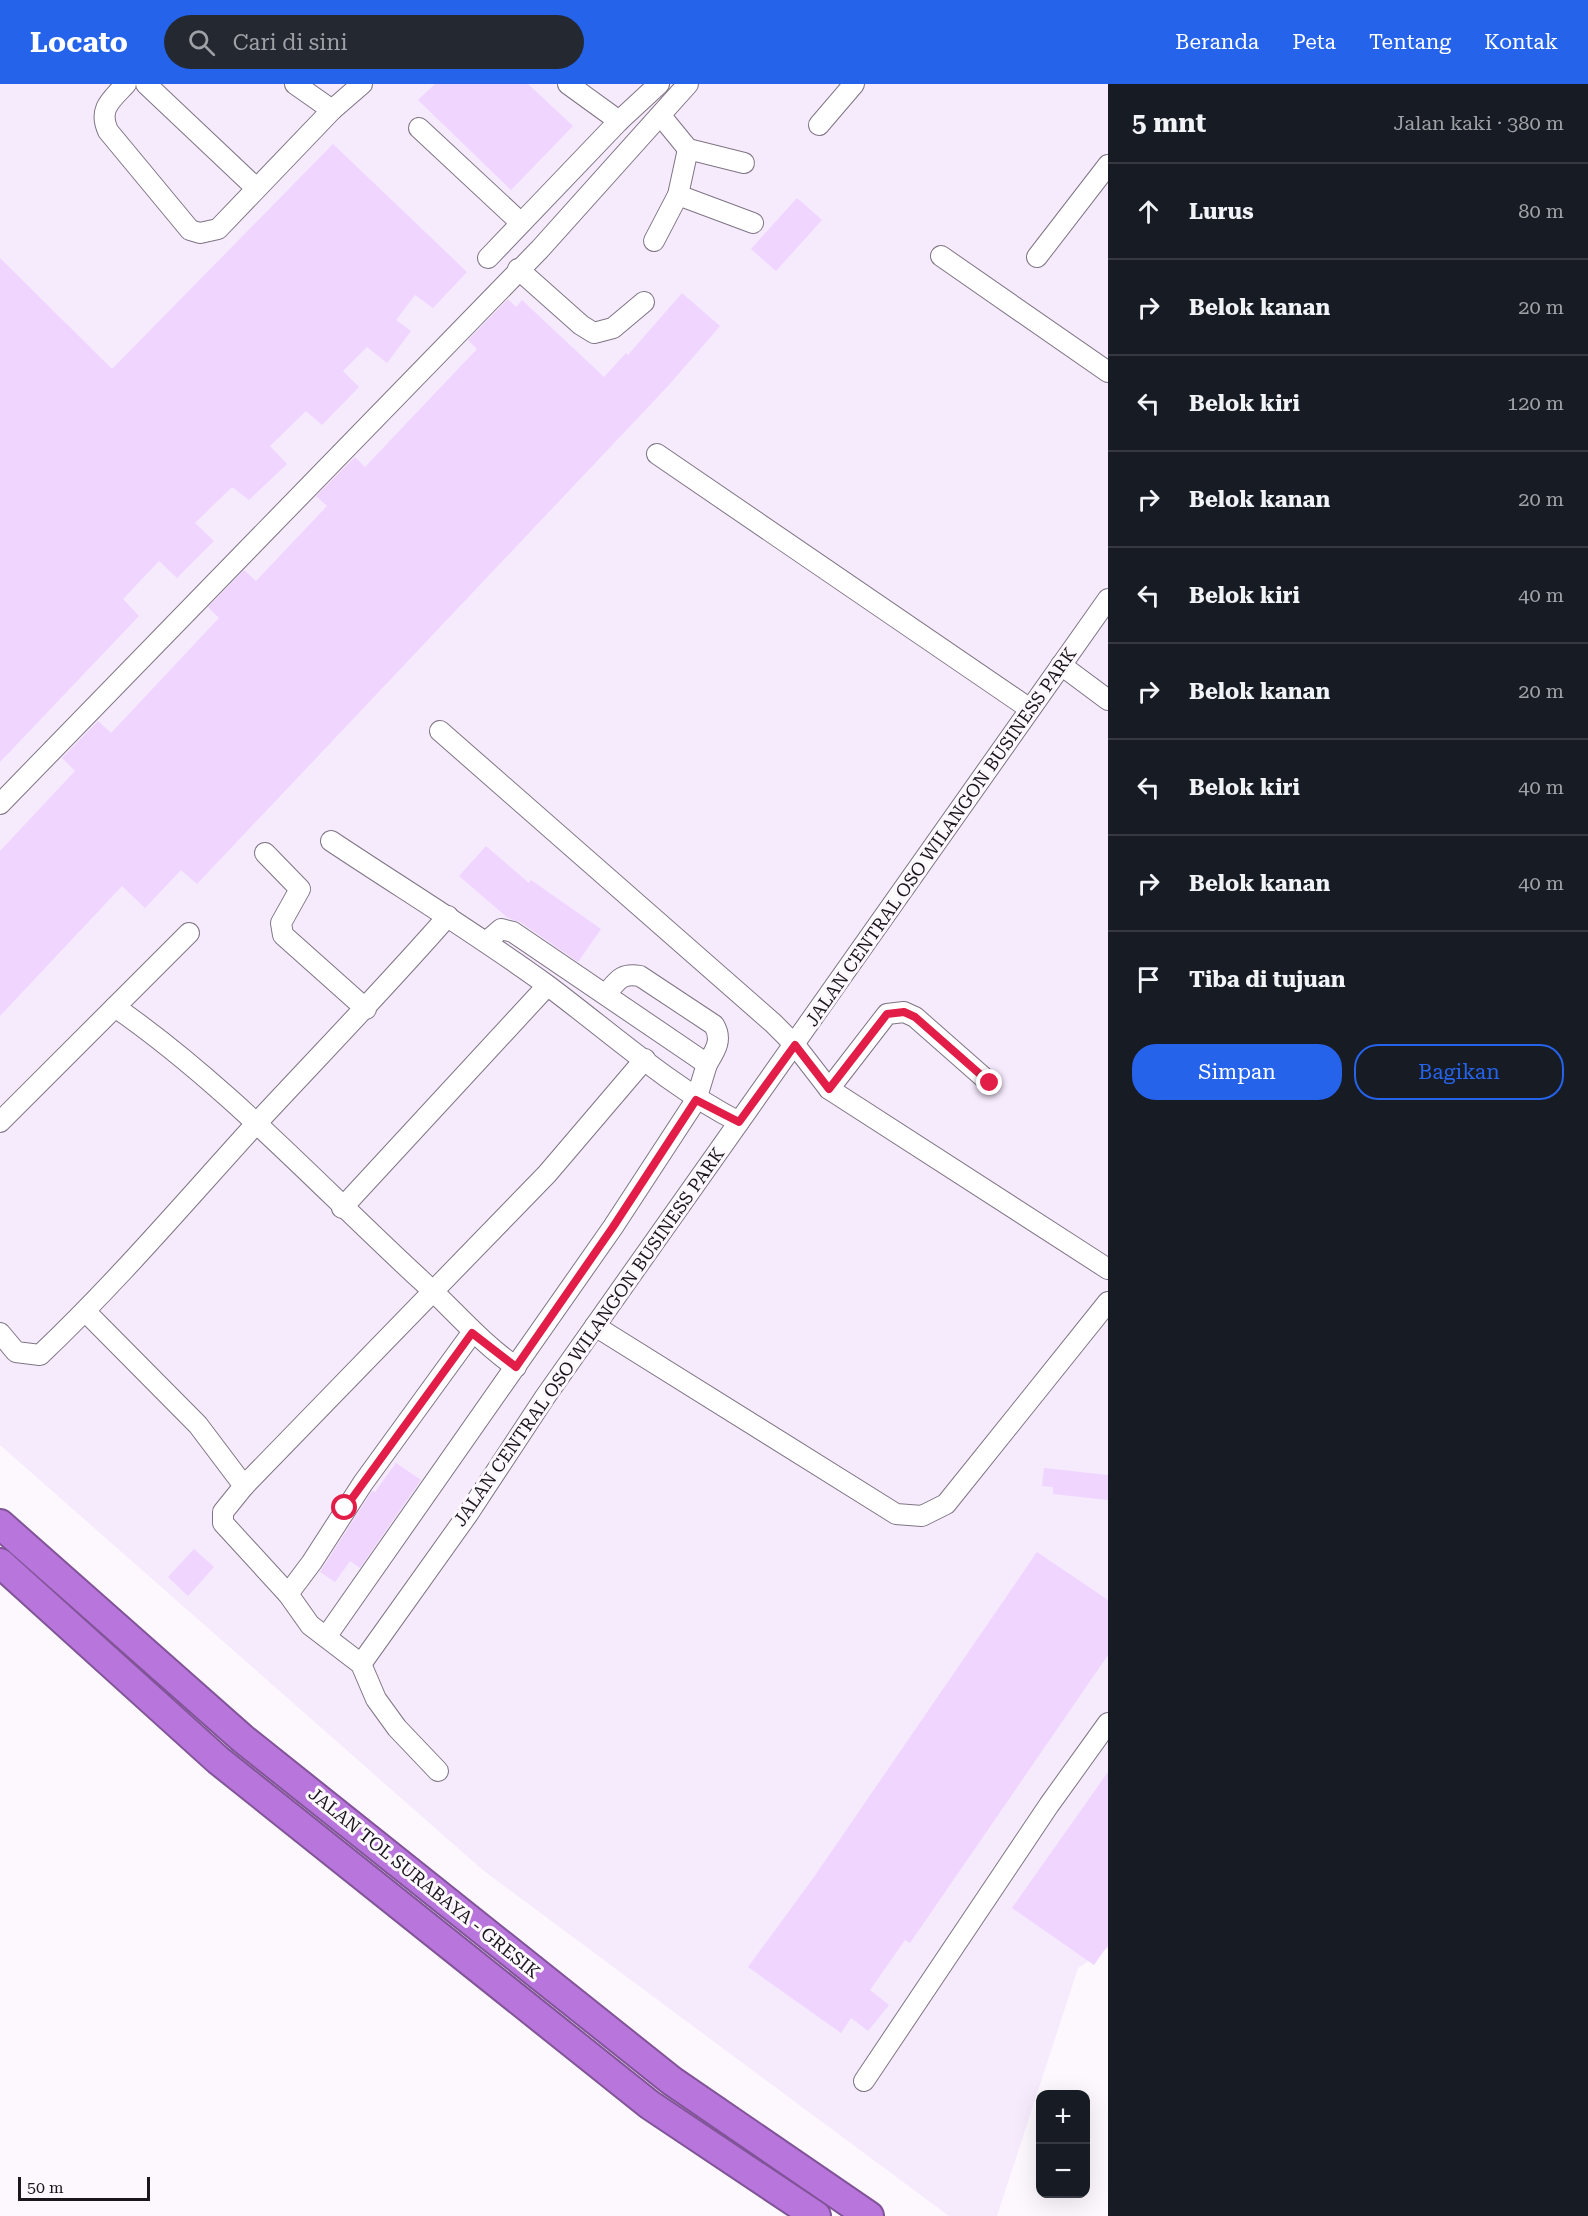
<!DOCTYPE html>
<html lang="id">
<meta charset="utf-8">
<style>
:root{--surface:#171b24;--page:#242831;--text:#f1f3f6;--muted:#9ea1a6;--line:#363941;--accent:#2563eb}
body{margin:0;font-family:"Roboto Serif",serif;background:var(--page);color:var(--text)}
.controls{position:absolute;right:18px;bottom:18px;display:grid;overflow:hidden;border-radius:12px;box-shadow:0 6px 24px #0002}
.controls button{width:54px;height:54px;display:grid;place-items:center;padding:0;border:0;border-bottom:2px solid var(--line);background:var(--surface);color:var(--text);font:30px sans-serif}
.scale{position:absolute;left:18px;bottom:15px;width:132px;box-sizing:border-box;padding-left:6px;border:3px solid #1a161c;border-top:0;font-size:16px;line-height:21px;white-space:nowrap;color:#1a161c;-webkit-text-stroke:4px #fcf8fe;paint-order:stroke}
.stop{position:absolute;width:18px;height:18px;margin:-14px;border:4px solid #e11d48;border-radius:50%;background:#fff}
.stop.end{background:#e11d48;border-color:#fff;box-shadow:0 2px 6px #0008}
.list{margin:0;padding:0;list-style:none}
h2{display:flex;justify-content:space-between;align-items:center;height:78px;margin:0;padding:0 24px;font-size:26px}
h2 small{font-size:20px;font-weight:400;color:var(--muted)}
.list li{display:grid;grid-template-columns:39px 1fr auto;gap:18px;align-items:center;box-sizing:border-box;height:96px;padding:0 24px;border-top:2px solid var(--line)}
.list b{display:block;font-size:22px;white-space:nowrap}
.list em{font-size:20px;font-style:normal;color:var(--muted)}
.actions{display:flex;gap:12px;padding:18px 24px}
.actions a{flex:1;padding:14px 0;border:2px solid var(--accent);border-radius:24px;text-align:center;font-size:21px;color:var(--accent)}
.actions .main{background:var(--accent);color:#fff}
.icon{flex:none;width:33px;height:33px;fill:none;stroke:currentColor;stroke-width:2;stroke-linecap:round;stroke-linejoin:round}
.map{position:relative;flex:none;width:1108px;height:2132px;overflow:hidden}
header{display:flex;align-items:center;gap:36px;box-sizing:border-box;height:84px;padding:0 30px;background:var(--accent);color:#fff}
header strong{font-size:28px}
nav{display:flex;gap:33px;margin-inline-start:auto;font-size:21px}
.search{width:420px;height:54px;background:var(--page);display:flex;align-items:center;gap:15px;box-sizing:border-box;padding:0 21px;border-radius:33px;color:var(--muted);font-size:22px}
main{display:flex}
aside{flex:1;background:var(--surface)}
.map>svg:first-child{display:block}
.built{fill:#f6eafd}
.building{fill:#efd5ff}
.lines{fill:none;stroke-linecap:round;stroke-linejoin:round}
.minor-casing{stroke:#7f7584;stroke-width:22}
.highway-casing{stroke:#815498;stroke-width:32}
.minor{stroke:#fff;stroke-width:20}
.highway{stroke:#b875db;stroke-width:28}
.route{stroke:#e11d48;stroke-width:8}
.labels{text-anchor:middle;stroke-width:6;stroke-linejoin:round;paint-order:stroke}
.street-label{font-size:18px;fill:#1a161c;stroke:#fcf8fe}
</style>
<header>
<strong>Locato</strong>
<div class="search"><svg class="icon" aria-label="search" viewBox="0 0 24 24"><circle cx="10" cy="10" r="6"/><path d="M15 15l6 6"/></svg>Cari di sini</div>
<nav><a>Beranda</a><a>Peta</a><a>Tentang</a><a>Kontak</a></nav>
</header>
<main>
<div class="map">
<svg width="1108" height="2132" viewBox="0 0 1108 2132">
<rect width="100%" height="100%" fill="#fcf8fe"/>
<path class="built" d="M0,0H1108V1864L1078,1884L997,2132H949L484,1787L0,1361Z"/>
<g class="building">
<path d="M435,0H528L573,42L511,106L418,16Z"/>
<path d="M333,60L467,188L433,224L415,211L396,236L411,247L387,279L367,263L343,287L359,303L322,341L306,327L270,362L287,380L249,416L232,403L195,439L214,457L177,494L159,477L123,515L139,532L0,678V174L112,285Z"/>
<path d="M797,114L822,136L776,187L751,165Z"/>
<path d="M682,209L720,242L668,302L197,800L181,786L145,824L122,802L0,932V767L75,687L62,674L98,637L111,649L219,534L208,523L244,486L256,497L327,422L316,412L355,373L365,383L477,265L468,256L508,215L516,223L522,216L604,293L626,269L628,271Z"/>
<path d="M486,762L529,799L531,796L601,845L578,878L520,838L508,834L459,792Z"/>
<path d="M396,1379L421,1396L360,1484L350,1477L335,1498L320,1488L372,1407L375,1408Z"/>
<path d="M1044,1384L1108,1391V1416L1053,1410V1403L1042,1402Z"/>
<path d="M194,1465L214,1483L188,1512L168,1493Z"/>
<path d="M1037,1468L1108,1516V1571L910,1859L905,1856L870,1906L889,1921L868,1947L851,1934L841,1949L748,1883L814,1793Z"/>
<path d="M1108,1688V1861L1094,1881L1012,1824Z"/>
</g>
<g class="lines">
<defs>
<g id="minor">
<path d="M126,0C111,16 98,25 108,47L190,146L200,149L218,145L332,26L362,0"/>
<path d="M146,0L256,104"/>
<path d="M295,0L332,26"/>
<path d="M568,0L619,37"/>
<path d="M661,32L688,65L744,79"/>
<path d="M819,41L854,0"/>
<path d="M419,44L521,139"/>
<path d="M678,111L753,139"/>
<path d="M654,157L678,111L688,65"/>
<path d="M941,172L1108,288"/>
<path d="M1037,173L1108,81"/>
<path d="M488,174L619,37L659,0"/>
<path d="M518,185L581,241L594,249L613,244L644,218"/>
<path d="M657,370L1030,625"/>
<path d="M1061,581L1108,616"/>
<path d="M440,647L773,939L795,961L829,1005L1108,1185"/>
<path d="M0,720L540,165L688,0"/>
<path d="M331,757C403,805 477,850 547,901C610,948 669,1002 739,1038"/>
<path d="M265,769L300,805L281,839L283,851L366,925"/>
<path d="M606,910C618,896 621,889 640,892L714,941C723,956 715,967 707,980"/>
<path d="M115,923L189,849"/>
<path d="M829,1005L887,930L904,928L915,933L990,999"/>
<path d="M0,1038L115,923C226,1000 322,1105 422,1197C454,1226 480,1258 516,1283"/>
<path d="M342,1124L547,902"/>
<path d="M86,1228L198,1341L244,1402L223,1428V1439L288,1510L310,1541L361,1580L376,1615L397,1644L438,1687"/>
<path d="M595,1242L896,1430L922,1432L946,1420L1108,1218"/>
<path d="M0,1249L16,1268L40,1271C116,1199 184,1119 254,1042C319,972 385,904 448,832"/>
<path d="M244,1402L547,1090L645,975"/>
<path d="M288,1510L312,1478L363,1399L472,1249"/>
<path d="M326,1553L613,1143L696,1016L707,980L513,848L501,845L486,858"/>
<path d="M361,1580L468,1430L545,1313L1108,515"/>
<path d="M864,1997L1049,1721L1108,1639"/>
</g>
<g id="highway">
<path d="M0,1440L243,1655L672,1997L869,2132"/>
<path d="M0,1479L218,1676L650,2021L816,2132"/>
</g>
</defs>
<use href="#minor" class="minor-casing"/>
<use href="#highway" class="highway-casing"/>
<use href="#minor" class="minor"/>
<use href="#highway" class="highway"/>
</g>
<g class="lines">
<path class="route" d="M345,1424L472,1249L516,1283L613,1143L696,1016L739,1038L795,961L829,1005L887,930L904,928L915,933L990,999"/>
</g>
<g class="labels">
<g class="street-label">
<text transform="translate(941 753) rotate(-55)" y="6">JALAN CENTRAL OSO WILANGON BUSINESS PARK</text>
<text transform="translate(589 1253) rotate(-55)" y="6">JALAN CENTRAL OSO WILANGON BUSINESS PARK</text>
<text transform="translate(424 1799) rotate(39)" y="6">JALAN TOL SURABAYA - GRESIK</text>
</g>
</g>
</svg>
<div class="controls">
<button>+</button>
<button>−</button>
</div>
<div class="scale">50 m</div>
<div class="stop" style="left:345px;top:1424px"></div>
<div class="stop end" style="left:990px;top:999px"></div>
</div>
<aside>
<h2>5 mnt<small>Jalan kaki · 380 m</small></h2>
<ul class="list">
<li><svg class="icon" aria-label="ahead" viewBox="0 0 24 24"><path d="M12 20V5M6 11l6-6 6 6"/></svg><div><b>Lurus</b></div><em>80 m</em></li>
<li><svg class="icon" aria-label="right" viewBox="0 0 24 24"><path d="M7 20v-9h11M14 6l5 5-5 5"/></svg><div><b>Belok kanan</b></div><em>20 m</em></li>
<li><svg class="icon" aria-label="left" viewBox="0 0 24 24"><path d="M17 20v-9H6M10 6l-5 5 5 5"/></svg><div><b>Belok kiri</b></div><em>120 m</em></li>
<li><svg class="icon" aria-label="right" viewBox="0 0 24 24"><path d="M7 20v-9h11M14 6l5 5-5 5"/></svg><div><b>Belok kanan</b></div><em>20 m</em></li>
<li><svg class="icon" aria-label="left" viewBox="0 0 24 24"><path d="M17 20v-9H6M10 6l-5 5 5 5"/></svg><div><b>Belok kiri</b></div><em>40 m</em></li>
<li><svg class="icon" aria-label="right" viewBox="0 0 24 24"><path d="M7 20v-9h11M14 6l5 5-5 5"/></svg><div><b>Belok kanan</b></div><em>20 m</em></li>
<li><svg class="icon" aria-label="left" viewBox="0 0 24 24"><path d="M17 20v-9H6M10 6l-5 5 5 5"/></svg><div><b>Belok kiri</b></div><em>40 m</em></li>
<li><svg class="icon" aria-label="right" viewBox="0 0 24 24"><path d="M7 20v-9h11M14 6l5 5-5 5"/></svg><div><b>Belok kanan</b></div><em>40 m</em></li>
<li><svg class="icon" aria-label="arrive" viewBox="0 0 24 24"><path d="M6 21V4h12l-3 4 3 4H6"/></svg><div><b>Tiba di tujuan</b></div></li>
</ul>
<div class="actions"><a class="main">Simpan</a><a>Bagikan</a></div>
</aside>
</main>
